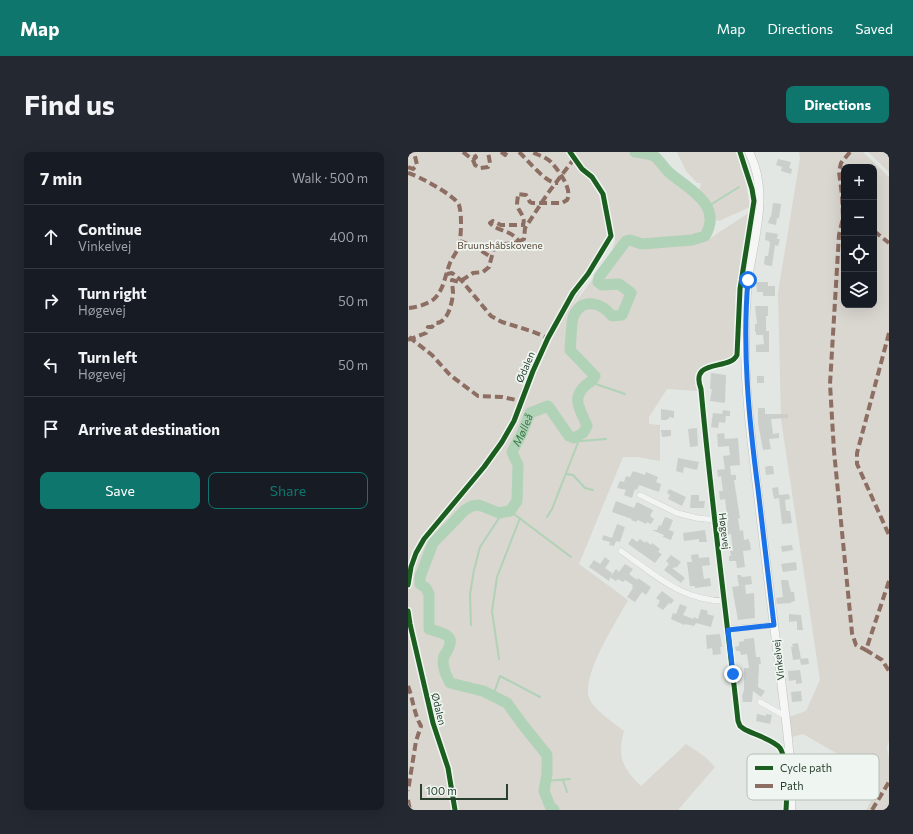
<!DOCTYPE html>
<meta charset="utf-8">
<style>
:root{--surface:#171b24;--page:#242831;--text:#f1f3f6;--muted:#9ea1a6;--line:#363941;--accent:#0f766e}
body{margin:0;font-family:Commissioner,sans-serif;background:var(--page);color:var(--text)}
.controls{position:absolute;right:12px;top:12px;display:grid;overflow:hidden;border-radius:8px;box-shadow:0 4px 16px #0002}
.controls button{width:36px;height:36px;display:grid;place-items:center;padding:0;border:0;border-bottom:1px solid var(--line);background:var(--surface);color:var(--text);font:20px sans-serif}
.scale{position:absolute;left:12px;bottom:10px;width:88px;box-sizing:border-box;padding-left:4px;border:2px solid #29402f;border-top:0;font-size:11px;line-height:14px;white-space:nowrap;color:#29402f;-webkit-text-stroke:3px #eff6f1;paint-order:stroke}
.stop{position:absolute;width:12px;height:12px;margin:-9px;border:3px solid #1a73e8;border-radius:50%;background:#fff}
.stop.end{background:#1a73e8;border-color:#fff;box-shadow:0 1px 4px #0008}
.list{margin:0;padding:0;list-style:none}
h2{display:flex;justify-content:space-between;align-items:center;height:52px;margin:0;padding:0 16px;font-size:17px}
h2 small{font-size:13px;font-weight:400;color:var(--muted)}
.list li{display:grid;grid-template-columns:26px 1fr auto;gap:12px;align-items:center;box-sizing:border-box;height:64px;padding:0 16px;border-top:1px solid var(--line)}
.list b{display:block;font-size:15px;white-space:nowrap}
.list p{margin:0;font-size:13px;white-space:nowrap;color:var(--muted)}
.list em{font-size:13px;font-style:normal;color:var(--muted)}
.actions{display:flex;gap:8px;padding:12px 16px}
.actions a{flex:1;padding:9px 0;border:1px solid var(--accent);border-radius:8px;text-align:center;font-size:14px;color:var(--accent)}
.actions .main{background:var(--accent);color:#fff}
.icon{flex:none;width:22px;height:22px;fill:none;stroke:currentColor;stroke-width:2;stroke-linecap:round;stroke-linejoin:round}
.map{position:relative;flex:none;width:481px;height:658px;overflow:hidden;border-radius:8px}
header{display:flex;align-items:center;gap:24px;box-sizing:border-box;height:56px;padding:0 20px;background:var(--accent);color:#fff}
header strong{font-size:19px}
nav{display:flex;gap:22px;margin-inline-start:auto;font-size:14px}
.intro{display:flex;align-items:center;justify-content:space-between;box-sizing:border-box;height:96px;padding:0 24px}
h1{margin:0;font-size:28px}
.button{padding:10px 18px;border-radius:8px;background:var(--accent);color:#fff;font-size:14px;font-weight:700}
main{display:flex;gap:24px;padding:0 24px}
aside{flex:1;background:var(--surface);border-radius:8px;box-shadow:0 4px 16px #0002}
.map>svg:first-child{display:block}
.green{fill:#dad6d0;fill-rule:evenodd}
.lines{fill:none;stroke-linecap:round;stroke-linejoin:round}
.stream{stroke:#b0d2b6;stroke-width:2}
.river{stroke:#b0d2b6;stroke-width:11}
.building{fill:#cacfcb}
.street-casing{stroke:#bfc3c0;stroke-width:6}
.secondary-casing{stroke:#bfc3c0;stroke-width:9}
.street{stroke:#f1f4f2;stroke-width:5.5}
.secondary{stroke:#f6f6f6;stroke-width:8}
.quiet{stroke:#8d6e63;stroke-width:4;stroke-dasharray:8 4;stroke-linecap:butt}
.cycleway-casing{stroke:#eff6f1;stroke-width:8}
.cycleway{stroke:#1b5e20;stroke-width:5}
.route{stroke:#1a73e8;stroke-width:5}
.labels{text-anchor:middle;stroke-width:3.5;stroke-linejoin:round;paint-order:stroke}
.park-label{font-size:10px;fill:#5c4736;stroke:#eff6f1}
.street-label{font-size:10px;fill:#29402f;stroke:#eff6f1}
.water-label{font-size:11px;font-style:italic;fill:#337440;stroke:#eff6f1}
.key{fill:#eff6f1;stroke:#b4bfb7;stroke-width:1}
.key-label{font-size:11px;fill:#29402f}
</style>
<header>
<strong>Map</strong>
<nav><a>Map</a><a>Directions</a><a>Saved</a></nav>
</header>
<div class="intro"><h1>Find us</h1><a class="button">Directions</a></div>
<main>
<aside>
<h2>7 min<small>Walk · 500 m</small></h2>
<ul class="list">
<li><svg class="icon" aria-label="ahead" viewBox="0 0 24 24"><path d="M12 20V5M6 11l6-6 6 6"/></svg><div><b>Continue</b><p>Vinkelvej</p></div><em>400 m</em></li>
<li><svg class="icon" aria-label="right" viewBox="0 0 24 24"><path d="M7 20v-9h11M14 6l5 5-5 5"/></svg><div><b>Turn right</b><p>Høgevej</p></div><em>50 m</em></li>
<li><svg class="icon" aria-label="left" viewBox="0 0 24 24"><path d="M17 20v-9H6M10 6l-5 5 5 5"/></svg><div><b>Turn left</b><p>Høgevej</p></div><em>50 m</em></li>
<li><svg class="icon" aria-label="arrive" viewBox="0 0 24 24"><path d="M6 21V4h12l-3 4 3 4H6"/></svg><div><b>Arrive at destination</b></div></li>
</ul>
<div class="actions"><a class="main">Save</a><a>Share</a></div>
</aside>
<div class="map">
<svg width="481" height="658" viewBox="0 0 481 658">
<rect width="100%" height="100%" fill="#e2e7e3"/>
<g class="green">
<path d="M0,0H246L291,40L293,31H289L278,19L269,0H329C337,17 339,37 342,55L311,69L308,68L304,54L295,45C309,65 304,66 301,88L304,85L342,60L328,147V200C319,222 287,197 289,239L259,237L241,265V272L252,273V309L229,305H215L171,412L220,448C209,469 173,523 181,546C185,557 206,571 216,579C209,604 214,616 233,634L278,592L296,604L307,615L270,658H0ZM207,79V89L203,102L164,155Z"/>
<path d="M391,0H455L481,25V588L479,596L481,606V658H458L471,635L449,613L395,582L384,585L381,565L398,559L412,528L373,267L370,141L392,6ZM436,15H466V153H436Z"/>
<path d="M460,0H481V20Z"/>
</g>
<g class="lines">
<g class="stream">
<path d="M232,1L233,0"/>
<path d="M299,55L331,35"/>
<path d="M182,230L217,242"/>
<path d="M166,286L173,289L198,287"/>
<path d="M158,322L165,323L177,336L185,338"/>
<path d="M102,359L163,405"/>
<path d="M139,365L144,357L171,288"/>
<path d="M63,473L62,442L66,418L72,395L95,360"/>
<path d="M91,507L84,459L89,425L112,366"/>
<path d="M85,544L92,524L132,545"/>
<path d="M155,628L159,640"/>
<path d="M138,629L162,627"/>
</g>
<path class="river" id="s1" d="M146,658L142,654L136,639L139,622V603L115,573L99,551L75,539L42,531C38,523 33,513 36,504C38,501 40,498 41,495C47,482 30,480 21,477V442L18,436L12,432V425L25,391L57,358L64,354L71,353L91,361L102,359L109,349L110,313L104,300L114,281L122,261L140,254L161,284L166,286L175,281L179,274C173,258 162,247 178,233C182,230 185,229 187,224L162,198C163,190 163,169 166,163C175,145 194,151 204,164L214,163L223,141L211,132L194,133L190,130L191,125L218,89L222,88L234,92L284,88L297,84C315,53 282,38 263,22C256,17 252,8 246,4C241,1 233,1 227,0"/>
</g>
<g class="building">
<path d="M370,7L383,10L381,16L384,17L383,22L373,19L374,15L368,13Z"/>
<path d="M365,51L373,52L371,66H369L368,73L360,71L362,65H363Z"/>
<path d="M358,80L370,82L369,87H372L370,94L367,93L364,114L357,113V112H356L357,104H360L362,92L361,89L357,88Z"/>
<path d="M348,130H360V134H367V144H355V140H349Z"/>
<path d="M347,154H360V164H358V179H361V200H348V193L356,192L355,183H348V180H347V172H349Z"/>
<path d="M303,221L318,223L317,251L302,249L304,237H302Z"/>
<rect x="349" y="224" width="7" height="7"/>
<path d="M350,256H357V262H380V266L363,267L365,282L371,281V286L361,287L363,297L355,298L350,271Z"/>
<path d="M253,257L266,259V266L261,265V267H259V268H253Z"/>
<path d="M315,258L322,259V264H318L317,271L311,270L310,276L303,275L305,261L314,262Z"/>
<path d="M289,276L290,294L282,295L280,277Z"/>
<path d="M253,278H263V284L254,285Z"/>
<path d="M316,281L317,287L330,286L332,313L322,314L323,323H328V328H326L332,366L330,367L332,379L335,378L336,388L341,387V390H342L343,398L335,399L337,415L329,416L328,409H321V404H323L322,399H325L323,382L319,383L318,376H314V371H320L317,347L312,348L311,339H315L313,324L310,325L309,318L317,317L315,304L322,303L321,294L310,295L309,282Z"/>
<path d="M270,306L291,310L289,318L276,315L275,321L268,319Z"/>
<path d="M360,314H365L366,322L358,323L357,315Z"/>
<path d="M225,319L237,323L238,320L250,325L248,330L253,332L251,340L231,333L229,338L227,337L224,346L216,343L218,338L209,336L212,329L216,330L218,324L222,325Z"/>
<path d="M370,335L371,343L381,342L382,347L377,348L378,358L379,359H382L384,371L374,372L371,346L366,347L364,336Z"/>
<path d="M261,337L278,345L274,354L260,347L262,343L259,341Z"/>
<path d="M283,343H291V349H297L296,356H282Z"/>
<path d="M208,349L226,356L229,350L245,358L242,364L246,367L243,372L239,370L238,372L230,368L228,370L223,368L224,367L204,360Z"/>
<path d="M257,365L265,368L261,378L266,380L263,388L255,385L256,383L244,378H249L251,373L253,374Z"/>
<path d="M209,372L217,375L212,390L208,389L206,394L201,393L202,390L194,388L195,383L204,386Z"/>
<path d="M297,378L299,390H291V387L276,389L275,381Z"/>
<path d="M224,386L229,390L232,387L237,391L238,389L243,393L244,391L252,397L250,400L254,402L247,411L220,392Z"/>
<path d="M384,393L385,398L374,400L373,394Z"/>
<path d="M290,402L291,406L301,405L302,413L294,414L296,427L302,426L303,434L287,436V434H282L279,410H284L283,403Z"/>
<path d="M263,403L273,410L269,415L264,416L277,426L273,431L256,418L261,412L258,409Z"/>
<path d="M197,405L202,409L197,416L204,421L201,429L181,415L186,408L192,412Z"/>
<path d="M388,410L389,418L375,420L373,412Z"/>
<path d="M217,412L225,417L221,422L229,428L230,426L243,435L238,443L234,440L227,450L219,445L225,436L224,435L225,433L217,428L215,430L210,427L208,429L202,425L208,417L211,420Z"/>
<path d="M329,423H333L334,425L343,424L344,432L337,433L338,442L346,441L347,466L330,468L324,435L331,434Z"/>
<path d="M373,428H380L383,440H386L387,449L383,450V451L369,452L368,446L375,445Z"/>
<path d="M254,439L266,448L263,452L261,451L255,458L249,454L252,449L248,446Z"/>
<path d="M272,452L279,455L275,463L285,467L286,465L290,467L293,457L300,459L299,462L306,464L303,475L288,471L286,474L277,472L276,473L263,467L265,461L268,462Z"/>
<path d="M381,462L393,463L395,478H389V469L381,470Z"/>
<path d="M312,482L314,495H312L313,502L305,503L304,496L299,497L298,483Z"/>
<path d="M346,486L348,505H352L353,512H351L350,535L357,539L353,545L345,539L344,550H335L334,544L336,538V516H341L339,502L333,503L332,499H328L327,495L331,494V490L336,489V487Z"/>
<path d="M390,491L393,507L385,508L383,495H385L384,492Z"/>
<path d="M400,506L401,512L393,513L392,507Z"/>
<path d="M392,518L394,531L388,532V528L381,529L380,519Z"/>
<path d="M393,539L394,549L384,550L383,540Z"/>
<path d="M349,562L358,564V562L364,563L362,572L348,569Z"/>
</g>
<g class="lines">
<defs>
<g id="street">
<path d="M293,237L325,522"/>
<path d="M232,343L269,361L289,366L307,368"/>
<path d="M213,399C247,423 274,449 318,449"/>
<path d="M0,433L3,415L8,401L16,387L76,315L94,290L106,269L125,219L140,186L165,141L180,122L203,84L195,42L184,25L174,17L162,0"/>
<path d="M0,459L2,472L25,571L40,616L47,658"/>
<path d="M320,477L366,473"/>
<path d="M352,550L377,564"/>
</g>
<path id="secondary" d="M341,0C362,41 346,85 340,127C338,148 337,169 337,190C337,241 344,293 350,343C357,402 364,460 372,519C377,564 385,612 383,658"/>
</defs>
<use href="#street" class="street-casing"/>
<use href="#secondary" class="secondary-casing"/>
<use href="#street" class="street"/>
<use href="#secondary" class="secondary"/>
<g class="quiet">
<path d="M55,0L65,8L68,5L64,0"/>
<path d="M93,0L97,3L99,0"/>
<path d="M111,0C120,8 138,32 150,31"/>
<path d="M442,0L433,11L431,20L434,43L435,66L431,83L422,232L426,299L444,481L448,493L458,498"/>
<path d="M65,8L67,13L72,16L80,15L82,11L80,0"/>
<path d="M0,15L5,17L9,13L6,0"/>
<path d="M0,21C9,23 48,44 51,53C54,62 53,80 52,89C51,98 45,104 42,111C37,123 36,138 26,147C20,152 7,156 0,156"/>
<path d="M466,79L481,91"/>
<path d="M52,89L67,95L83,105"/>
<path d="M110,90L116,87L117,76L140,41L166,7"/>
<path d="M39,122L44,121L54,129L83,164L94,170L123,179L140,186"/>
<path d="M481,181L449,301V312L481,383"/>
<path d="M1,185L24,203L42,223L70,244L94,245L113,249"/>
<path d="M0,188L18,181L20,175H24L27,171C39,172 44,153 45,141C45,137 44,133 44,128L51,130L65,121L75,120L81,115L86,96C95,90 100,93 110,90V88C101,77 90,80 82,71L85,69L93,73H115C118,65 111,60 109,53C109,49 110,45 110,42L118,43L122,50L124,51H154L159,48C165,38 151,19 144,11C140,6 130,3 124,0"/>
<path d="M481,429L458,498L474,508L481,519"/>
<path d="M0,534C5,547 6,562 13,574L8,589L0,639"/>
<path d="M0,648L2,658"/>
<path d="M464,658L481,630"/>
</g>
<defs>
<g id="cycleway">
<path d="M332,0L344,37L346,49L332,137L329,203C322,219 281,206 293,237C303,348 318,458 330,569L332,574L336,577C345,582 366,588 372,596C379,606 379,645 378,658"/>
<path d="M0,433L3,415L8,401L16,387L76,315L94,290L106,269L125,219L140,186L165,141L180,122L203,84L195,42L184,25L174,17L162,0"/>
<path d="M0,459L2,472L25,571L40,616L47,658"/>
</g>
</defs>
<use href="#cycleway" class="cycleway-casing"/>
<use href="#cycleway" class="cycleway"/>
</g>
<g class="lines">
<path class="route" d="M325,522L320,478L366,473C361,428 355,382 350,337C341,268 334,198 340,128"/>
</g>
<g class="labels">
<g class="park-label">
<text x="92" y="97">Bruunshåbskovene</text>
</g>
<g class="street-label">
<text transform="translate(117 215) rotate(-67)" y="4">Ødalen</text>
<text transform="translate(317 379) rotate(83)" y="4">Høgevej</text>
<text transform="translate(370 508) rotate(-97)" y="4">Vinkelvej</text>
<text transform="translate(31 557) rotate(76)" y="4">Ødalen</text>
</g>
<g class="water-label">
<text dy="4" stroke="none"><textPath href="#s1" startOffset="528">Mølleå</textPath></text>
</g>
</g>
<rect x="339" y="602" width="132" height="46" rx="6" class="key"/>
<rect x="347" y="614" width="18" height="4" fill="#1b5e20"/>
<rect x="347" y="632" width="18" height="4" fill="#8d6e63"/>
<g class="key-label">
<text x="372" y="620">Cycle path</text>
<text x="372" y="638">Path</text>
</g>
</svg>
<div class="controls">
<button>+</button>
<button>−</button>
<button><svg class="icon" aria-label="locate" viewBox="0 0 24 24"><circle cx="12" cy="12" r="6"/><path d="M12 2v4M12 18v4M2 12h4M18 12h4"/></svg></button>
<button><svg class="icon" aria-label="layers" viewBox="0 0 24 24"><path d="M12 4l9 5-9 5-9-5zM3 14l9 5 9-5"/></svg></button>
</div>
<div class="scale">100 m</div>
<div class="stop" style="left:340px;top:128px"></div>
<div class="stop end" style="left:325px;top:522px"></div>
</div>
</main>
